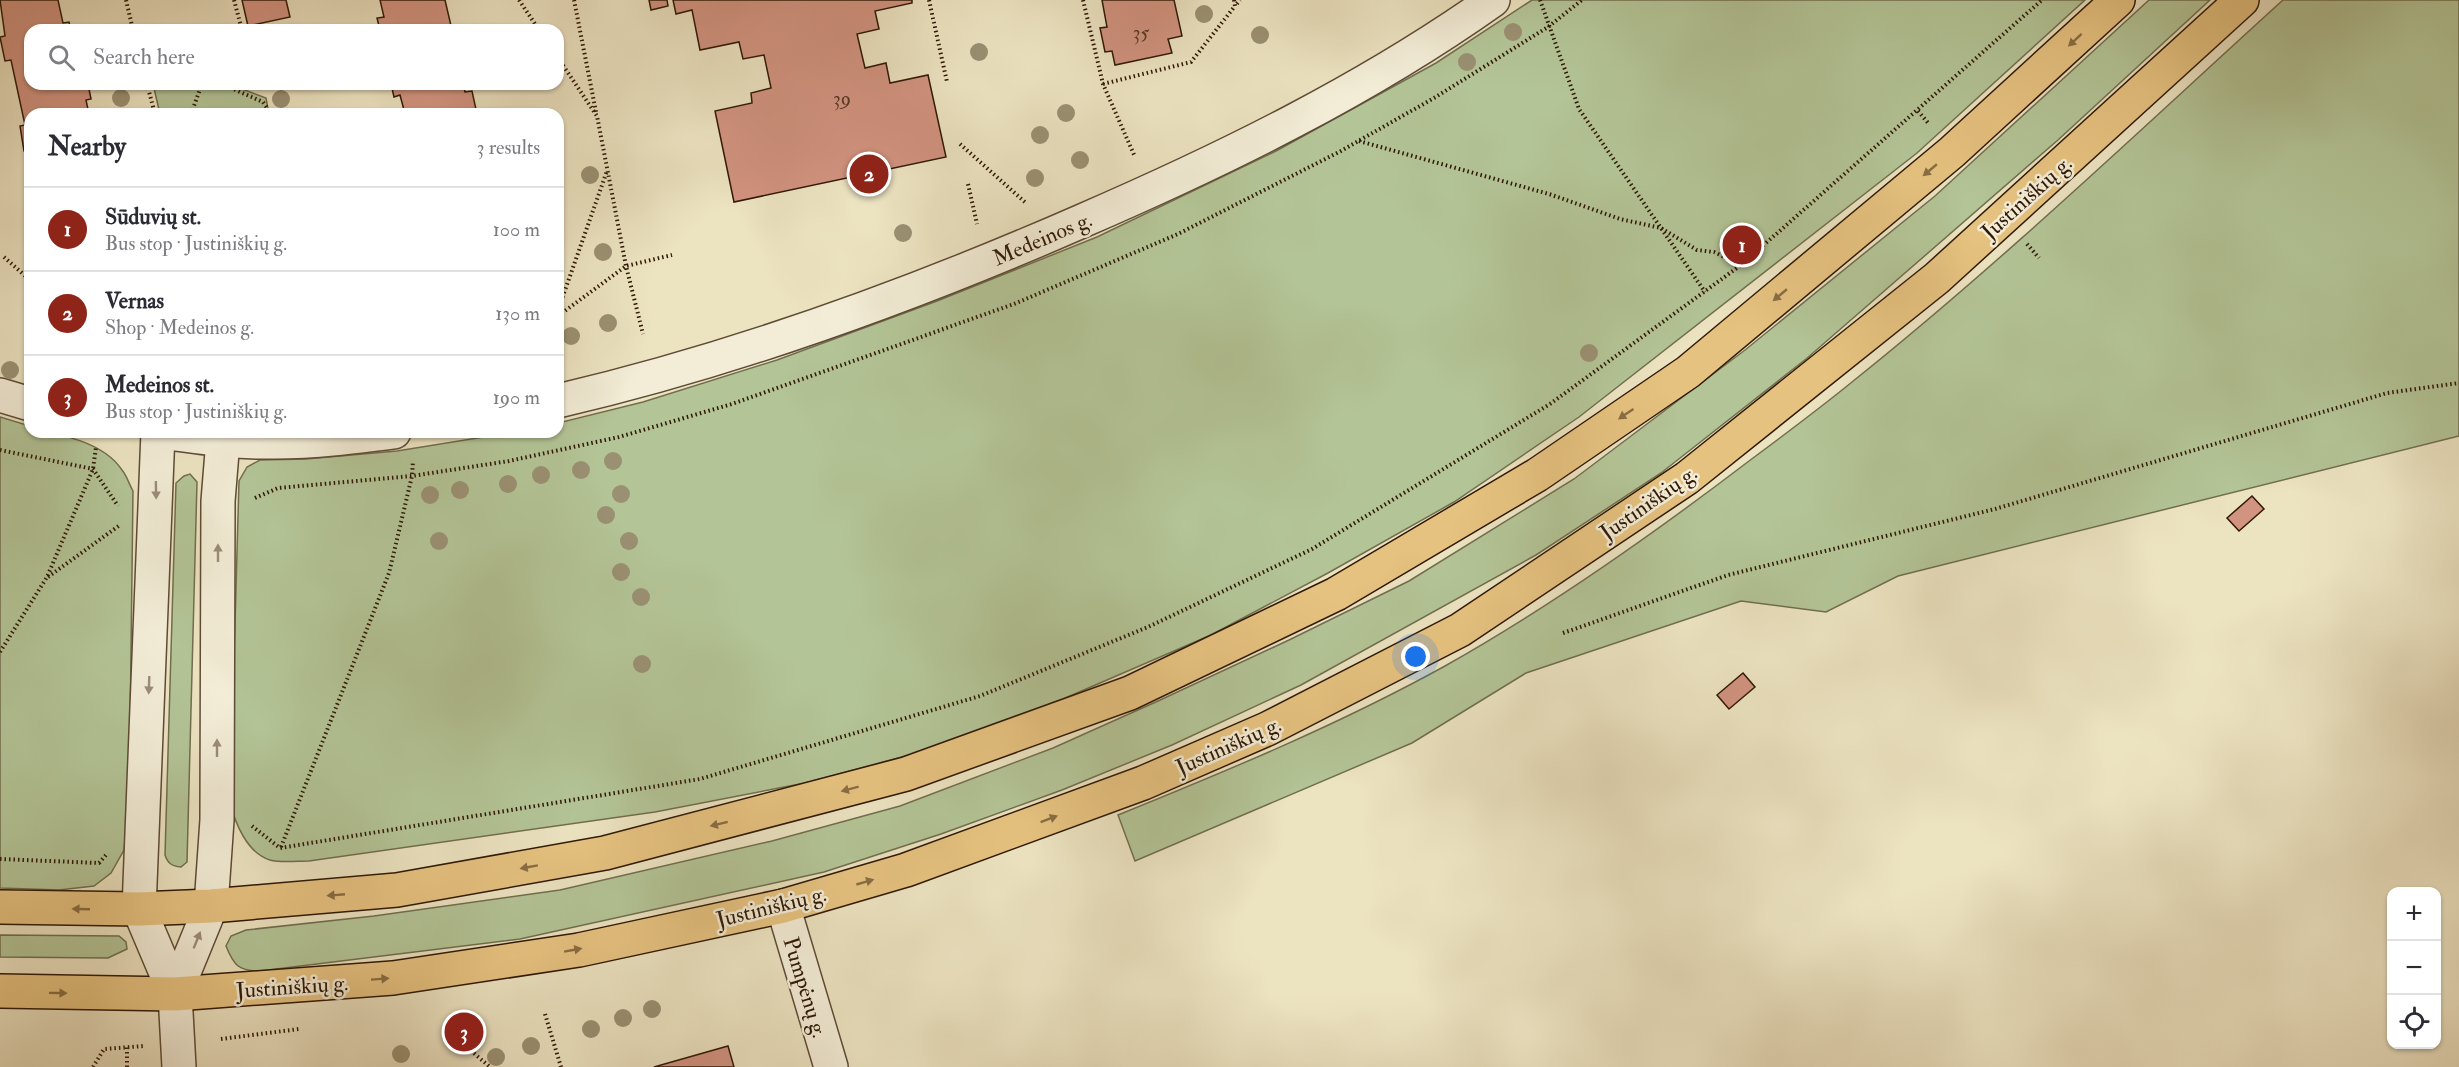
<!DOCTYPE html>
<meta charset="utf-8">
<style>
:root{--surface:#fff;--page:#f2f2f3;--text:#2b2b33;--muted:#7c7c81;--line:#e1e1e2;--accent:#8f2418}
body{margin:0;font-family:"IM FELL Double Pica",serif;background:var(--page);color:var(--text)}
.controls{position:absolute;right:18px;bottom:18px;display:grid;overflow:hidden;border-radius:12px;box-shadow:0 2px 4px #0004}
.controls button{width:54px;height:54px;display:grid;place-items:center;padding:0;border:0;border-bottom:2px solid var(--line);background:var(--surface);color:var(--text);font:30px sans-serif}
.you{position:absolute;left:1416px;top:657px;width:21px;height:21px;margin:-15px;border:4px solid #fff;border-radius:50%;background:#1a73e8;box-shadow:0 0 0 9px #1a73e833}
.badge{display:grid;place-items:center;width:39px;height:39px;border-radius:50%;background:var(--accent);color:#fff;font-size:20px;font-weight:700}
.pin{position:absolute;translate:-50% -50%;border:3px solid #fff;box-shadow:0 2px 6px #0006}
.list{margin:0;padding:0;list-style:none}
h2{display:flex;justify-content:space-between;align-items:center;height:78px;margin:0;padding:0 24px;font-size:26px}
h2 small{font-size:20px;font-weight:400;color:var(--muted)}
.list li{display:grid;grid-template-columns:39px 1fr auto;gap:18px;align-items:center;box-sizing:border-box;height:84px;padding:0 24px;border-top:2px solid var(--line)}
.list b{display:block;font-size:22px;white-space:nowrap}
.list p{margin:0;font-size:20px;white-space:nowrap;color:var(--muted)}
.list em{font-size:20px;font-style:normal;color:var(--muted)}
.icon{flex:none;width:33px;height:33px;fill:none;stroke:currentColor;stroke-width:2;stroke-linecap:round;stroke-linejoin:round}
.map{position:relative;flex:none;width:2459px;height:1067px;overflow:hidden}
.search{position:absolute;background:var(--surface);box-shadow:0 2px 4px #0004;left:24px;top:24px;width:540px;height:66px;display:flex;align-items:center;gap:15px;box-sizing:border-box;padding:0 21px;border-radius:18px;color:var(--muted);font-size:22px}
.panel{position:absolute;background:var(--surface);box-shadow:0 2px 4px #0004;left:24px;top:108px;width:540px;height:330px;border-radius:18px}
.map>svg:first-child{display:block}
.green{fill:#b3c496;stroke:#716e4e;stroke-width:1.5}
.building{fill:#d29380;stroke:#2f1806;stroke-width:1.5}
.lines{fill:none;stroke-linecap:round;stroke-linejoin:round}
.minor-casing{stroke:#5e4b35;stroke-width:36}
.major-casing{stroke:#2f1806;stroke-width:36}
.path{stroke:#2f1806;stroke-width:4;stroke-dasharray:1.5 3;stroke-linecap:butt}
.minor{stroke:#f3edd7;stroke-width:33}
.major{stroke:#e6c280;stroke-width:33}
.tree{fill:#9a9072}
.oneway{fill:#8a6d43}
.oneway2{fill:#9b8d79}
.labels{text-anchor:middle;stroke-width:5;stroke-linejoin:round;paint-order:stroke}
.number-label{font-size:20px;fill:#583724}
.street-label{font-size:22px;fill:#2f1806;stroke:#f3edd7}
</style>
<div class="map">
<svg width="2459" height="1067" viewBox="0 0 2459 1067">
<rect width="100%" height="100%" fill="#ece3c1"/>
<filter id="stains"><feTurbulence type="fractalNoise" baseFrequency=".00333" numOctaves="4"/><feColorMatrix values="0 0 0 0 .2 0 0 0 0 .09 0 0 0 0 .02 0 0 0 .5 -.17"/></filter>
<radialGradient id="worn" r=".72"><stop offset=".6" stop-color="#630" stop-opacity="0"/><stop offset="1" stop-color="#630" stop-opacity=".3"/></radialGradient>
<g class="green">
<path d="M1532,0H2085L1917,153L1579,417L1454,502L1328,573L1211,635L1063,699L924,751L805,783L655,812L309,861C297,861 281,863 270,860C247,853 235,823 230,802L239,481L247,467L260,460L306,459L397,451L514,432H558V423L643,402L777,360L937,301L1097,237L1276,151L1436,63Z"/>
<path d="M2149,0H2210L2058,140L1806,359L1661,473L1536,555L1301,685L1172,745L1062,790L941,834L824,872L520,939L260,971C239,971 234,966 226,946L231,936L246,930L374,916L560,890L772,841L900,806L1053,748L1158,701L1289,640L1409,581L1574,479L1745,350L1935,196Z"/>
<path d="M2283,0H2459V436L1898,576L1826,612L1741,601L1526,673L1412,743L1135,861L1118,815C1229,770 1340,724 1445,666C1552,606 1652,535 1749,461C1784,435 1819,409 1852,382C2002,262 2141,129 2283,0Z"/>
<path d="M153,84H229L266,98L269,114H160Z"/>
<path d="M0,417L30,426V432C60,432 104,443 122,470C127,476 129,484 133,491L129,814L124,850L111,873L94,886L59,890L0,888Z"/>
<path d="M190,474L197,482L187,862L181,867C172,866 168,864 165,855L176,483L184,476Z"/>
<path d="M0,935L119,936L126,942L127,949L108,958L0,957Z"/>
</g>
<g class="building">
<path d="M0,0H58L63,23L69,22L71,30H30V84H88L91,99L86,100L89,114H30V150L24,151L20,126L25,125L11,60L5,61L0,37L5,36Z"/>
<path d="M242,0H286L290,17L248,26Z"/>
<path d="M380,0H445L452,30H380L377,18L384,17Z"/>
<path d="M649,0H667L668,6L651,10Z"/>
<path d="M673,0H912V3L875,11L879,29L857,34L865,68L886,63L890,83L928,75L946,157L734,202L715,111L752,103L751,93L771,88L764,55L743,59L739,42L700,50L692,10L676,14Z"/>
<path d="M1102,0H1174L1182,36L1168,39L1172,53L1115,65L1112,51L1105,52L1100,28L1107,27Z"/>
<path d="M391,84H463L465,92L472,91L477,114H405L400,95L394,97Z"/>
<path d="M2252,496L2264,509L2239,531L2227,518Z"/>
<path d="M1743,673L1755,687L1729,709L1717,695Z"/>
<path d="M728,1046L734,1067H654Z"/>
</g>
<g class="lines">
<defs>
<g id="minor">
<path d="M0,395L30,404"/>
<path d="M558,401C738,359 913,295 1082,221C1225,159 1366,90 1493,0"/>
<path d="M158,432L139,909L175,994L179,1067"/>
<path d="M160,432C198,437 237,443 275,442C315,442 355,437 394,432"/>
<path d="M783,906L831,1067"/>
<path d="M175,994L211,906L217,820L218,501L223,440"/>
</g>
<g id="major">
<path d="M0,907L139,909L211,906L397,890L605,853L906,774L1130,693L1336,594L1537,475L1688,372L1952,152L2118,0"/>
<path d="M0,991L175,994L393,978L579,950L783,906L906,870L1143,783L1267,729L1460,630L1687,478L1937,278L2242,0"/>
</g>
</defs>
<use href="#minor" class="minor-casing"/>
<use href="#major" class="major-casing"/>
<g class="path">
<path d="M126,0L133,30"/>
<path d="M234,0L242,30"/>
<path d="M519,0L539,30"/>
<path d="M574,0L596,112"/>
<path d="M929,0L947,82"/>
<path d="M1083,0L1103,84L1135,157"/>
<path d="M1234,0L1235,6L1240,0"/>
<path d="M1540,0L1579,109L1705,292"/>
<path d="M558,58L597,116L626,266L643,334"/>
<path d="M147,84L155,114"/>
<path d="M222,84L263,102L271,114"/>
<path d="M1103,84L1191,62L1235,6"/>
<path d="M1918,111L1929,124"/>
<path d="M191,114L202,84"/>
<path d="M1359,141L1549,194L1620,219L1661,228L1697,250L1714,252L1741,265"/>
<path d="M960,144L1026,203"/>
<path d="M968,184L977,224"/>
<path d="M2027,244L2039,258"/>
<path d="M4,257L30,280"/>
<path d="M558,310L607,171"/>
<path d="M558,316L626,266L672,255"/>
<path d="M0,450L93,469L118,506"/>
<path d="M255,498L278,488L412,476L509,461L619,437L732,404L1014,304L1178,234L1339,152L1434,98L1548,27L1582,0"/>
<path d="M48,577L120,525"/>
<path d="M1563,633L1728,575L1995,509L2387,393L2459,383"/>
<path d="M0,652L47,577L93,469L96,447"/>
<path d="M252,826L280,848L700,779L980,696L1148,627L1312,549L1550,404L1741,265L2042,0"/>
<path d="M281,847L389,573L412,476L413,461"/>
<path d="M0,859L99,863L106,855"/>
<path d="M545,1014L561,1067"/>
<path d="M453,1026L456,1038L490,1067"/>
<path d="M221,1039L299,1029"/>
<path d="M93,1067L104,1049L144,1046"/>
<path d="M127,1067V1047"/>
</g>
<use href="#minor" class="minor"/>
<use href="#major" class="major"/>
</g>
<g class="tree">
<circle cx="1204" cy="14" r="9"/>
<circle cx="1513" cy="32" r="9"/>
<circle cx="1260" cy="35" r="9"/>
<circle cx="979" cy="52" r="9"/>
<circle cx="1467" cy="62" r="9"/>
<circle cx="121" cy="98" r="9"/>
<circle cx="281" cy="99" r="9"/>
<circle cx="1066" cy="113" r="9"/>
<circle cx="1040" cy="135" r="9"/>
<circle cx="1080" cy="160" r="9"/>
<circle cx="590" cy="175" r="9"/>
<circle cx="1035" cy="178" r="9"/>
<circle cx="903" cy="233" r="9"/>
<circle cx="603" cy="252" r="9"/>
<circle cx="608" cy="323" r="9"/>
<circle cx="571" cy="336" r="9"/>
<circle cx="1589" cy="353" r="9"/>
<circle cx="10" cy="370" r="9"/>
<circle cx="613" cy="461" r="9"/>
<circle cx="581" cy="470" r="9"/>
<circle cx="541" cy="475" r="9"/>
<circle cx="508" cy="484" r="9"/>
<circle cx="460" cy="490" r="9"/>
<circle cx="621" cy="494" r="9"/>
<circle cx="430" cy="495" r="9"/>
<circle cx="606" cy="515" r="9"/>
<circle cx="439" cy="541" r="9"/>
<circle cx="629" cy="541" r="9"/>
<circle cx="621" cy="572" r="9"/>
<circle cx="641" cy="597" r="9"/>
<circle cx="642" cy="664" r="9"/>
<circle cx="652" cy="1009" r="9"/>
<circle cx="623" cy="1018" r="9"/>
<circle cx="591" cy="1029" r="9"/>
<circle cx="531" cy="1046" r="9"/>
<circle cx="401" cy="1054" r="9"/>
<circle cx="496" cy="1057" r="9"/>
</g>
<defs><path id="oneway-solid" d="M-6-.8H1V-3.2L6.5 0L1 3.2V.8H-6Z" transform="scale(1.5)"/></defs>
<g class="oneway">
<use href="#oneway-solid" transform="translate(2075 40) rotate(137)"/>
<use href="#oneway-solid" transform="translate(1930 170) rotate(140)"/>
<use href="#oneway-solid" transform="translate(1780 295) rotate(140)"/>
<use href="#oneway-solid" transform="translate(1626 414) rotate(146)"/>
<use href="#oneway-solid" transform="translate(850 789) rotate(165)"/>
<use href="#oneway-solid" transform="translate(1049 819) rotate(-21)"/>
<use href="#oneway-solid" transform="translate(719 824) rotate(166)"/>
<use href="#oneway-solid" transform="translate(529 867) rotate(170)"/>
<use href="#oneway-solid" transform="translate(865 882) rotate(-16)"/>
<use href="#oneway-solid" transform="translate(336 895) rotate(175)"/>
<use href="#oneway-solid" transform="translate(81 909) rotate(-178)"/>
<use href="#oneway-solid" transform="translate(573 950) rotate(-10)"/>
<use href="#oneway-solid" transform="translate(380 979) rotate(-4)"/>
<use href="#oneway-solid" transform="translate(58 993) rotate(1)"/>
</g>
<g class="oneway2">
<use href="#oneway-solid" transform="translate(156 490) rotate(89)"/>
<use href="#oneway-solid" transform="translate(218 553) rotate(-90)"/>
<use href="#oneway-solid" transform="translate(149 685) rotate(92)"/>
<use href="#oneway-solid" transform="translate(217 748) rotate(-90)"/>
<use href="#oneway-solid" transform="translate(197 940) rotate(-68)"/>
</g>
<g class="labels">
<g class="number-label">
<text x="1141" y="39">35</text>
<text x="842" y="105">39</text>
</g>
<g class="street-label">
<text transform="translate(2026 197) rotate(-42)" y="8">Justiniškių g.</text>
<text transform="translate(1042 238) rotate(-23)" y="8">Medeinos g.</text>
<text transform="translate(1648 502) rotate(-35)" y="8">Justiniškių g.</text>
<text transform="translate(1228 745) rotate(-24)" y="8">Justiniškių g.</text>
<text transform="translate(771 906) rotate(-14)" y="8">Justiniškių g.</text>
<text transform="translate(292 986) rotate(-4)" y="8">Justiniškių g.</text>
<text transform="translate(806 987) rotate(73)" y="8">Pumpėnų g.</text>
</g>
</g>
<rect width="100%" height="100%" filter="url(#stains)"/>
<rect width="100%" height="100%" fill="url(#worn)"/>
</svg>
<div class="controls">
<button>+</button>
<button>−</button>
<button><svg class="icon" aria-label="locate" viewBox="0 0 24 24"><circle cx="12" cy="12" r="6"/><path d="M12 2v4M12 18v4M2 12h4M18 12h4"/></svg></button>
</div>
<div class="you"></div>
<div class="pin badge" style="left:1742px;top:245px">1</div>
<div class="pin badge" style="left:869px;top:174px">2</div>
<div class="pin badge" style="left:464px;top:1032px">3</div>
<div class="search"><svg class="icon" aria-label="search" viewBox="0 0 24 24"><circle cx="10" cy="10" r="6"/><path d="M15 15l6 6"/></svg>Search here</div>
<section class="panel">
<h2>Nearby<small>3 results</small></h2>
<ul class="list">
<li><span class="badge">1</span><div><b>Sūduvių st.</b><p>Bus stop · Justiniškių g.</p></div><em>100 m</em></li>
<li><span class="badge">2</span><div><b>Vernas</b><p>Shop · Medeinos g.</p></div><em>130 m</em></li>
<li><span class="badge">3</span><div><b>Medeinos st.</b><p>Bus stop · Justiniškių g.</p></div><em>190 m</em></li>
</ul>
</section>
</div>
